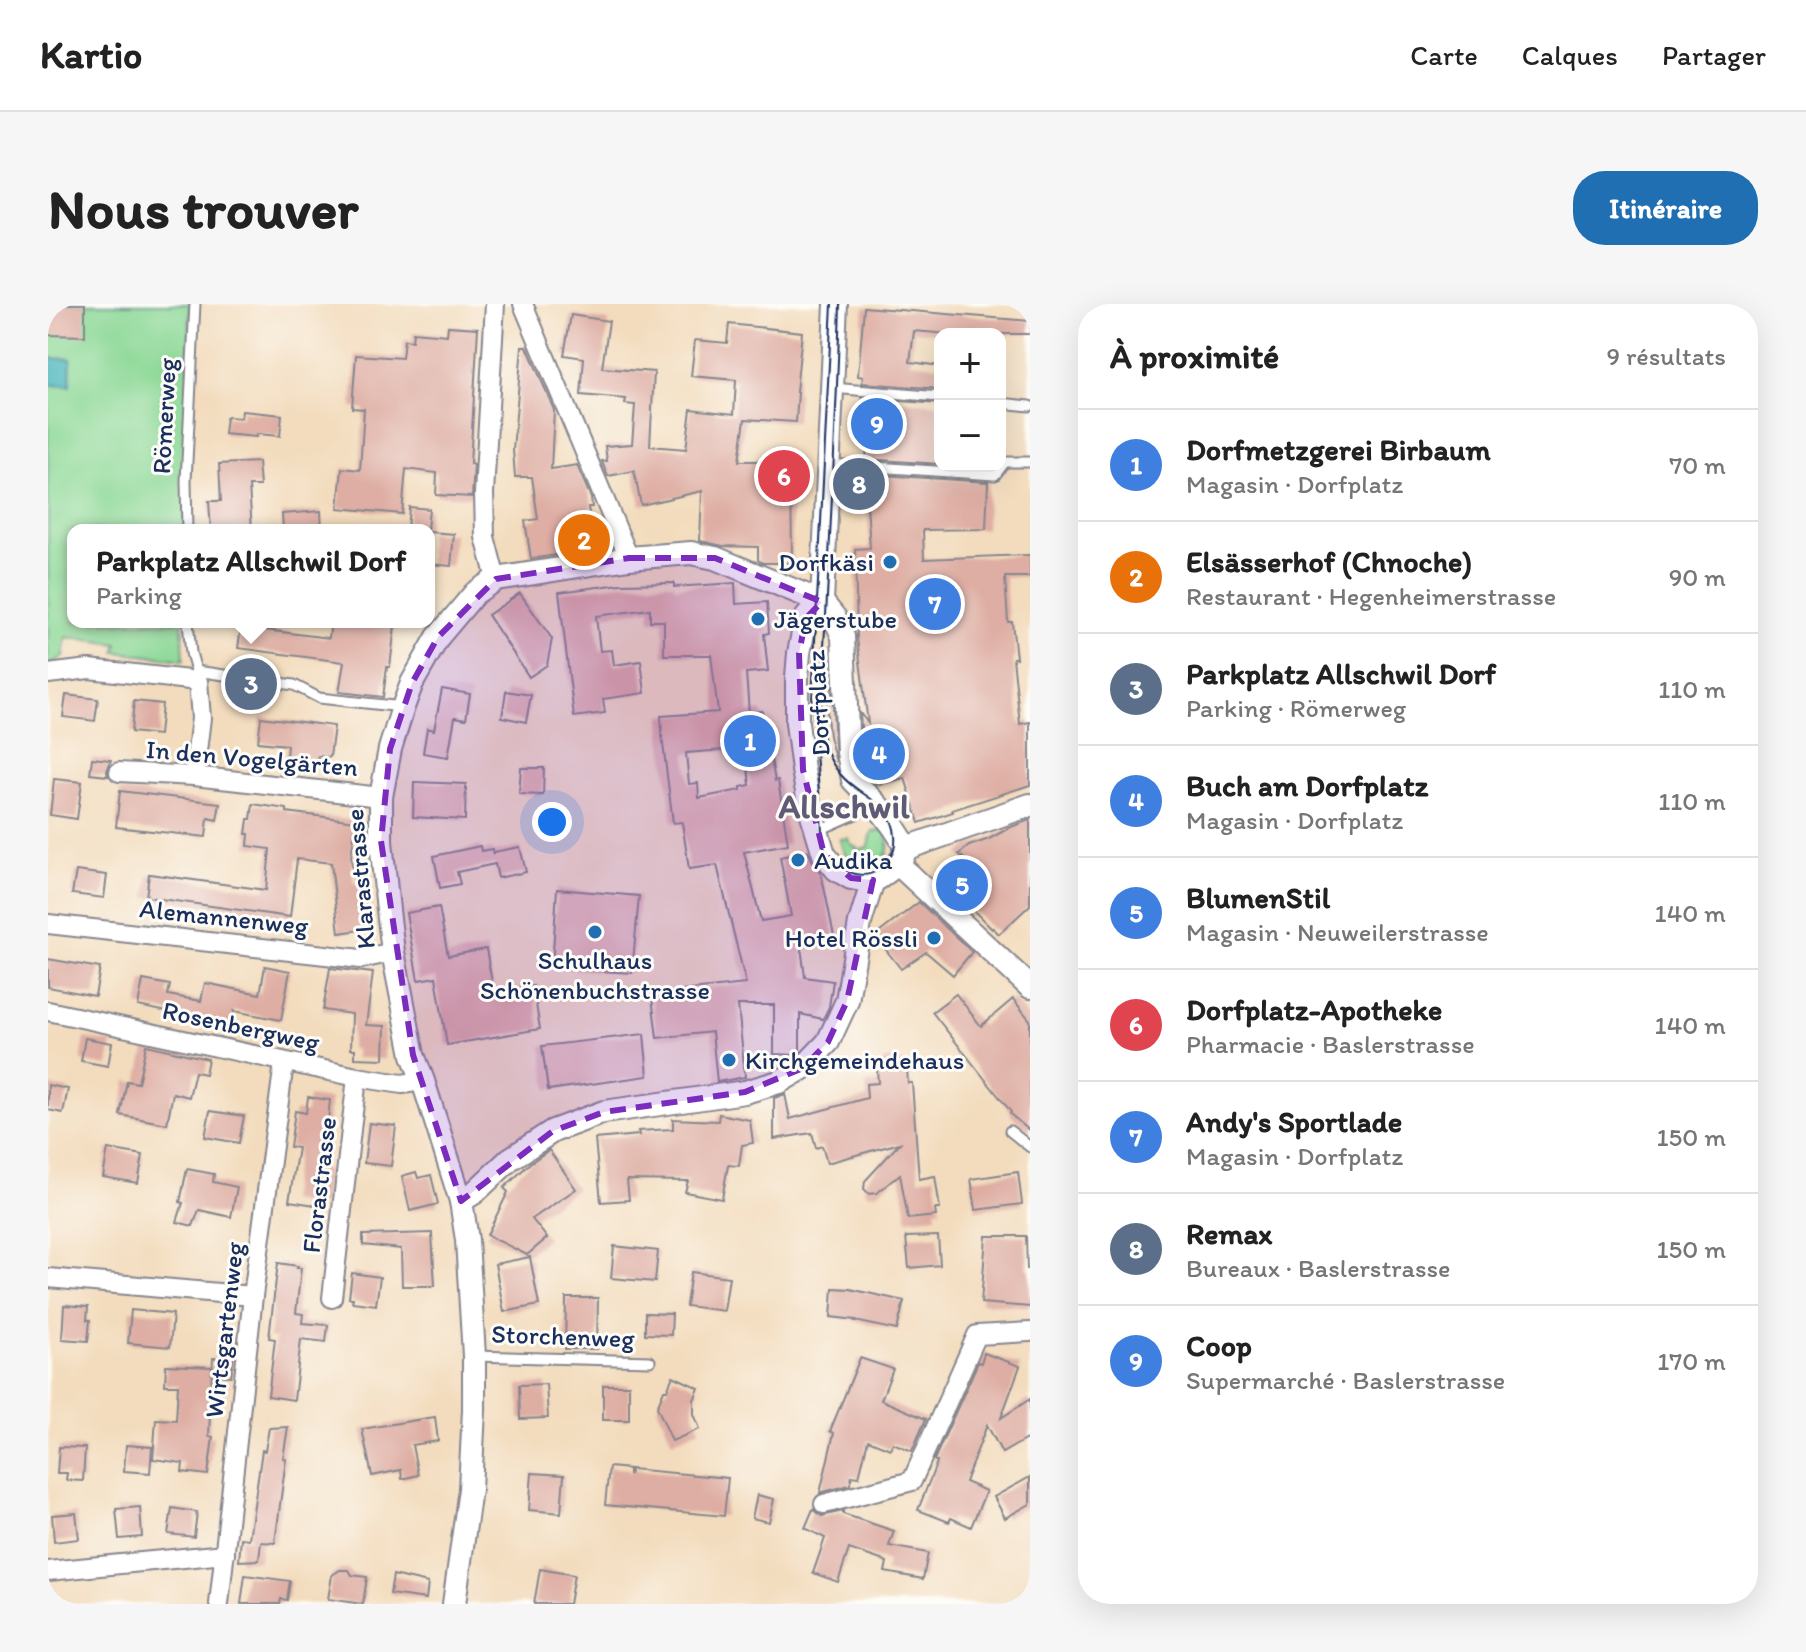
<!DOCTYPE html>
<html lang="fr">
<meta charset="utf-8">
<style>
:root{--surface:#fff;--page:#f6f6f6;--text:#222;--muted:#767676;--line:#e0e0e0;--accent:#1f6fb2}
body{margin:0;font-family:Itim,sans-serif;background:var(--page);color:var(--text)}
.controls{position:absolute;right:24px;top:24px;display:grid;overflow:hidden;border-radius:16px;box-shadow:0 8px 32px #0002}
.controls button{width:72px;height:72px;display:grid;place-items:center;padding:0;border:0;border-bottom:2px solid var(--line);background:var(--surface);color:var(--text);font:40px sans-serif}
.you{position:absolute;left:504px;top:518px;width:28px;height:28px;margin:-20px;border:6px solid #fff;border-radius:50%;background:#1a73e8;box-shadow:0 0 0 12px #1a73e833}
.badge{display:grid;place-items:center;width:52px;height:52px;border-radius:50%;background:var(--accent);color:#fff;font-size:26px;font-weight:700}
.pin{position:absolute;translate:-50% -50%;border:4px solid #fff;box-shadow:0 2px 8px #0006}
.popup{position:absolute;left:19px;top:220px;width:368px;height:104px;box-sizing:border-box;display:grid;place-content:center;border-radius:16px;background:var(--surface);filter:drop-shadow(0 2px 6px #0005);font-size:26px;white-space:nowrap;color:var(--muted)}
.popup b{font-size:30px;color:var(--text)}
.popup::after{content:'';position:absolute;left:50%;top:100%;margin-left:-16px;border:16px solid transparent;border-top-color:var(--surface)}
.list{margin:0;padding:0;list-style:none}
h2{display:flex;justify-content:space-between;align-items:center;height:104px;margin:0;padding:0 32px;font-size:34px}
h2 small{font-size:26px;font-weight:400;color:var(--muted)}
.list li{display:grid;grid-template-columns:52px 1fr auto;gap:24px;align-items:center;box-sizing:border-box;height:112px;padding:0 32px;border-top:2px solid var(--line)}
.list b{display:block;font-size:30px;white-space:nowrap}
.list p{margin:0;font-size:26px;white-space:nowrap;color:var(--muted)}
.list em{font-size:26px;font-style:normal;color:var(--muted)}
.map{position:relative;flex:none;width:982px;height:1300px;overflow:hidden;border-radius:32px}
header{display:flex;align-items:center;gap:48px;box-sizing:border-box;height:112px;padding:0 40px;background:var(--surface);border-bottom:2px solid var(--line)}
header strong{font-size:38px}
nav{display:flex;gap:44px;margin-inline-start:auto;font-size:28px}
.intro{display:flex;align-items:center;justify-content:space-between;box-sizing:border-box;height:192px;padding:0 48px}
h1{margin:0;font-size:56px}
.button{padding:20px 36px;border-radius:32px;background:var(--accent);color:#fff;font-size:28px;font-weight:700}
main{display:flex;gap:48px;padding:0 48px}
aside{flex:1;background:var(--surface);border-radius:32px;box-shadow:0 8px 32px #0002}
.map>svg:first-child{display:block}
.green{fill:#8cd896;stroke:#54847a;stroke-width:2}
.water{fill:#42b2b9;stroke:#2e708c;stroke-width:2}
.building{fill:#deada3;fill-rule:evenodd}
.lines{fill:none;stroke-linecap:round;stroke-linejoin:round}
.service-casing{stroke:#87868e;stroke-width:13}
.minor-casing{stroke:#87868e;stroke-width:22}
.tertiary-casing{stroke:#87868e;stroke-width:26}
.service{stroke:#fff;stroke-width:9}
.minor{stroke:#fff;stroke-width:18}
.tertiary{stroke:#fff;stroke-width:22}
.tram{stroke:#1b2f5e;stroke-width:2}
.marked{fill:#7b2cbf;fill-opacity:0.2;stroke:#7b2cbf;stroke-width:6;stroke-dasharray:16 10;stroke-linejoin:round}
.poi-dot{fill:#1f6fb2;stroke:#fdfcf7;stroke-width:3}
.labels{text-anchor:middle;stroke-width:6;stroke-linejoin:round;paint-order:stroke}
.street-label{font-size:26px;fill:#1b2f5e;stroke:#fdfcf7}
.poi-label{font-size:26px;fill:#1b2f5e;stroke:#fdfcf7;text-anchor:start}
.district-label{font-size:34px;font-weight:bold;fill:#5f5b76;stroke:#fdfcf7}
</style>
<header>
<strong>Kartio</strong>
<nav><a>Carte</a><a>Calques</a><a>Partager</a></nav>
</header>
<div class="intro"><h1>Nous trouver</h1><a class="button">Itinéraire</a></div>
<main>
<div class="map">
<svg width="982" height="1300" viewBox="0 0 982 1300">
<rect width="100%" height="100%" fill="#fdfcf7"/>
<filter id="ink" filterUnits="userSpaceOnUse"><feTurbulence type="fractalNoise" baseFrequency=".0125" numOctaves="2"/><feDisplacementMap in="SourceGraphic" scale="16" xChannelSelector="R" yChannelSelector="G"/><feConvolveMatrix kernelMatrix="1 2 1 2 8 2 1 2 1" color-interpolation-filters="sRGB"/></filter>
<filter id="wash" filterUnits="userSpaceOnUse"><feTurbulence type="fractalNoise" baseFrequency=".006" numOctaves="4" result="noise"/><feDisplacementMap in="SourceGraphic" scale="32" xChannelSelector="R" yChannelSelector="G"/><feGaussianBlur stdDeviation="1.8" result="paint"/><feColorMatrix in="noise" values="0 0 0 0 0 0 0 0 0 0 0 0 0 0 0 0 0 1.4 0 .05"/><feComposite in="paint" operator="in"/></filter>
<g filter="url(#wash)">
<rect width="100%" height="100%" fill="#f3dcbd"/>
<g class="green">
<path d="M0,0H142L137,226H25V318H134L136,356L68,348L70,340L18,333L15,352L0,362Z"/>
<path d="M836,526C857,563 799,581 792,535L800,534L802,539L812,546L821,542L824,528Z"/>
</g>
<path class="water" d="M0,54L23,55L22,82L0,81Z"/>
<g id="blocks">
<g class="building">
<path d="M0,0H37V32L0,31Z"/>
<path d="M816,3L982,17V30H901L866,27L862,58L892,62V85L814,79L815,73L810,72Z"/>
<path d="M523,11L561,17L554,64L606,68L602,142L638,145L643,105L686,110L688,76L643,72L647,36L679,39L681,20L754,28L748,88H750L748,118L697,115L691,157H743L744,259H715L710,256V243L675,242L652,237L654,187L593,201L586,167L560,172L554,157H559L557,142L584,140L587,101L577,100L578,95L533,91L536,54L516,51Z"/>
<path d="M400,22L430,24L422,160L426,161L424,193L388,191L389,169L358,165L354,210L290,204L294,164L312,166L316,105L304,104L308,51L354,54L356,36L364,37L365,28L399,31Z"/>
<path d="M474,42H479L506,106L503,165L529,161L543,194L544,203H540L546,245L483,255L477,217L490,215L484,173H467L465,146Z"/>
<path d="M814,94L892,100V160L818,155L819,140H812L813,125H808L809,109H814Z"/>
<path d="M194,107L234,111L232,132L208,130V133L176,130L178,113L193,114Z"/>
<path d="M210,158L212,182H201L204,226H163L161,197H173L171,160Z"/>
<path d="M818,170L940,178L938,225L875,226L876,255L982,251V273H957L960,318H964L968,354H965L972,420L982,418V481L904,506L905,508L871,519L857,474L829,481L826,477L813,424L812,409L820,419L809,334L807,245L822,244L819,200H809L808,172H818Z"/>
<path d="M361,203L381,205L379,226H359Z"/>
<path d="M273,207L274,226H235L234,210Z"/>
<path d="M381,228L406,230L403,262L381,260Z"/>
<path d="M626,279V283L687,279L688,300L719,298L721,329L716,330L720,367L698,369L701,409L714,407L727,477L730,476L740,540L696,548L713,617L743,612L732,553L760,547L765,558L773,568L787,637L753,643L757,673L785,677L781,703L775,715L752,710V747L748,751L726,750V701H690L697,773L669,778L664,728L609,734L604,693L616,692V689L698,680L669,561L641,565L634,518L625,519L614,432L613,412L670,408L663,351H616V317H602V305L548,312L552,347L564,346L566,361L593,357L597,389L555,395L557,409L526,413L511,288L573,280ZM677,446L678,449L698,447L702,481L693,483V486L651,494L650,479L641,480L638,449Z"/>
<path d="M472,289L504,335L499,361L481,373L440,311Z"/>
<path d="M283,318H314L347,322L342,363H339L335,393L291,388L296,358L190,344L193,323L281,334Z"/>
<path d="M778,367L783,372L788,458L781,432L779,413Z"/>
<path d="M394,385L422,390L418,415L407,413L400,453L375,449L379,424L386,426Z"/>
<path d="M458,387L483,391L478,418L454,413Z"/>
<path d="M18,391L50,395L47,417L15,413Z"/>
<path d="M86,397L114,400L111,431L83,428Z"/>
<path d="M213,413L286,422L282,453L270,452L269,457L238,453L239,441L210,438Z"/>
<path d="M44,454L63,456L59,467L60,472L42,470Z"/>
<path d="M473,464H496L495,491L471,490Z"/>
<path d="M6,475L34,478L29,515L2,511Z"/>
<path d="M366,478L418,480L417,516L365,513Z"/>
<path d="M72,487L172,499L169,516L160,514L158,533L68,523Z"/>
<path d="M205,500L239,505V508L308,517L303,553L306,579L314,578L320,625L291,629L283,559L249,555L242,613L98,593L101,570L218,586L222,545L200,542L201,530H198L200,515H203Z"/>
<path d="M982,516V601L951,630L945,624L944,625L901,582L923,561L911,550L921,542L941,535L963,523Z"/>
<path d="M432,542L433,547L444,545L445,551V548L472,543L478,568L450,574L447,560L409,568L412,580L392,584L386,552Z"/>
<path d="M28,567L59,571L56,594L24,590Z"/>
<path d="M509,585L591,592L584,669L504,664Z"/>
<path d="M871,598L924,648L905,671L878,648L853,665L827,632Z"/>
<path d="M391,603L400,652L438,645L446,689L485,682L492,725L399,741L388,673L370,676L358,609Z"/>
<path d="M0,655L52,664L47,692L0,683Z"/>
<path d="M217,662L242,667L233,716L186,707L184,720L164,716V720L144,716V713L90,702L95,676L122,681L120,691L153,697L157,679L212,690Z"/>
<path d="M282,664L325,669L318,721L337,722L336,755L307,754V745H303L304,710L275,706Z"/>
<path d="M908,690L933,722L965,695L982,716V827L962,810L963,808L884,708Z"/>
<path d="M596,730L600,772L500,786L494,742Z"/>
<path d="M37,734L64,739L60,762L33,757Z"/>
<path d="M98,741L160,755L157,770L147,768L141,793L125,789L119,820L72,811L79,777L90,779Z"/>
<path d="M849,755L859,763L860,779H864L871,875L887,872L892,905H887L888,912L860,915L852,870L829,889L821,890L816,885L817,877L852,839L779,859L774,842L768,844L764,829L726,835V794L737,790L742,815L819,794L818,780L830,779L829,765L836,756Z"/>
<path d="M0,781L20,785L15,809L0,806Z"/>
<path d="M260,793L282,796L275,866L279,867L274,902L241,897L250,844L242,843L247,807L258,809Z"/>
<path d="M162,807L196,812L191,839L157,833Z"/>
<path d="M671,810L702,816L705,839L694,841L691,862L680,861L674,895L637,888L640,877L579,876L581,896L553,898L547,835L591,831L590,827L625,825V815L670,817Z"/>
<path d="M321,819L348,822L343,862L316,859Z"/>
<path d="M60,845L95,851L90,879L55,873Z"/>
<path d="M501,846L528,885L484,915L499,934L479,951L439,931L460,888L456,884L482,859Z"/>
<path d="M139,865L166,870L165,878L189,883L183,913L151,906L145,922L129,918L135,899L132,898Z"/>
<path d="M368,868L370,874L383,871L390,900L362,907L354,872Z"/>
<path d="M970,868L974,900L928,906L923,875Z"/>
<path d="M384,929L387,982H354L353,945L315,941V931Z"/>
<path d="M890,932L892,961L861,964L858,933Z"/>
<path d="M938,932H978L979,965H982V1003L933,999Z"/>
<path d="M566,942L610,947L607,978L563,974Z"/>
<path d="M482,953L491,1001L456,1008L447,960Z"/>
<path d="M230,959L250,962L249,964H253L248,1009L255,1010L254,1019L280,1021L278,1038L253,1035L246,1096L220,1092L227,1035L221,1034Z"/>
<path d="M643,968L681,973L676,1007L638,1002Z"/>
<path d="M304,969L332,973L328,1001L304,998L305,994H301Z"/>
<path d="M785,984L802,985L856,997L849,1026L807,1017L808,1016L783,1013Z"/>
<path d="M518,994H550L549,1045H517Z"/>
<path d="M16,1001L40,1003L39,1016H42L40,1037L14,1035Z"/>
<path d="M83,1006L125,1010L122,1043L80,1039Z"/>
<path d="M597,1009L624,1010L623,1031L597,1030Z"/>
<path d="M936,1049L972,1062L953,1114L982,1095V1133L954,1149L939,1121L917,1178L938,1187L923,1223L903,1214L901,1218L870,1206L889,1158L886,1156L930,1058L933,1059Z"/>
<path d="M165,1054L185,1055L183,1072L164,1071Z"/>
<path d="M812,1054L845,1065L833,1096L878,1115L864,1147L845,1139L842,1145L820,1136L811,1173L804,1172L802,1181L772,1189L786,1129L782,1127Z"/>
<path d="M118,1061L164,1063L161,1132L165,1133L160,1171L134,1168L135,1159L105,1155L108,1115L128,1116L130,1081H117Z"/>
<path d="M625,1072L651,1084L646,1096V1110L652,1125L624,1137L609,1103L616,1086H619Z"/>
<path d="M498,1080L500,1114L472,1115L471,1081Z"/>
<rect x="555" y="1081" width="26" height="35"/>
<path d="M387,1113L390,1137L364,1141L370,1171L354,1175L353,1166L324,1172L314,1125Z"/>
<path d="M240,1123L235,1154L238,1155L227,1239L213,1238L211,1256L191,1257L193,1234L201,1235L214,1146L217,1147L221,1124Z"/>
<path d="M78,1141L104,1143L102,1169L76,1167Z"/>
<path d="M11,1143L37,1144L35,1177L18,1176L19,1169H9Z"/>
<path d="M561,1163L581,1165V1171L583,1165L680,1174L676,1212L557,1201Z"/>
<path d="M484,1169L516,1171L513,1209L481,1206Z"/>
<path d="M982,1173V1200L957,1214L946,1193Z"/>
<path d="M709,1191L726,1195L721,1218L704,1214Z"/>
<path d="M92,1203L94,1233L71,1235L68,1205Z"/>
<path d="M124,1204L149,1208L146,1233L120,1230Z"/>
<path d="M765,1205L774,1212L795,1207V1210L846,1227L841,1242L880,1249L875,1275L837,1268L839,1258L801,1245L790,1278L765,1269L777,1234L757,1224Z"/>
<path d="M28,1209L31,1235L6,1238L4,1211Z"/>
<path d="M492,1265L526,1271L521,1300H486Z"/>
<path d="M292,1266H301L304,1271L319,1273L315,1300L280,1295L284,1271Z"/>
<path d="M197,1271L242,1277L239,1296L233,1295L232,1300H193Z"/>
<path d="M345,1271L380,1279L378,1295L342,1290Z"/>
</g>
</g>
</g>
<g filter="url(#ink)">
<use href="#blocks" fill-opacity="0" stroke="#87868e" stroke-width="2"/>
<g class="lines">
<defs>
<g id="service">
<path d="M784,84L892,93"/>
<path d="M952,99L982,102"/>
<path d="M781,160L947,171L957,158H982"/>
<path d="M139,226L138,177L147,0"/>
<path d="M140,318L143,349L149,370"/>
<path d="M148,367L246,381L271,394L355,403"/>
<path d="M769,527L828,501"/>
<path d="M962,827L982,843"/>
<path d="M426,1052L602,1057"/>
</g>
<g id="minor">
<path d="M447,0L436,189L437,233L448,275"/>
<path d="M475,0L581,254"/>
<path d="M0,370L41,365L150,377L153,414L146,472"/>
<path d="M71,468L146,472L333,493"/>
<path d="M0,620L313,655L345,648"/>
<path d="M0,707L309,773L354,780L375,777"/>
<path d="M0,974L205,992"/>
<path d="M284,994L309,773"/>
<path d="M776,1200L864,1177L929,1031L982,1028"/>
<path d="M0,1267L177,1250"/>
<path d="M171,1300L205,992L236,759"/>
</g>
<g id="tertiary">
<path d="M774,298L788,0"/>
<path d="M856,545L982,501"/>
<path d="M850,560L982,683"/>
<path d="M413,897L426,889L462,855L505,827L556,808L697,788L731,778L755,764L780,738L799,697L812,619L825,576"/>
<path d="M406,1300L422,1185L426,1106V1052L419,936L413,897L375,777L365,751L345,648L340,606L333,537V493L342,445L355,403L364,379L390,333L427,289L448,275L581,254L643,249L667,254L774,298L787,314L795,333L800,448L805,476L829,501L845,522L856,539V550L850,560L831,574L814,576L803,574L788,565L776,550L762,504L755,466L749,419V373L751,349L758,314L766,304L774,298"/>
</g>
</defs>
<use href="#service" class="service-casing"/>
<use href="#minor" class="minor-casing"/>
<use href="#tertiary" class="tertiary-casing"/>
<use href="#service" class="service"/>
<use href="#minor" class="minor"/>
<use href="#tertiary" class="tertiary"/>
<path class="tram" d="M784,0L764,396L775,540C787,568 820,585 841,555C846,548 848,541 847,532C845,498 811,493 793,471C781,457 774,439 774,421C772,378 777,335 779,293C784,195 789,98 792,0"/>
</g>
</g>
<path class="marked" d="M581,254H667L774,298L758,314L751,349L755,466L776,550L803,574L825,576L799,697L780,738L755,764L697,788L556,808L505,827L413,897L365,751L333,537L342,445L364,379L390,333L448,275Z"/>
<g class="poi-dot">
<circle cx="842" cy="258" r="8"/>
<circle cx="710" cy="315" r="8"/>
<circle cx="750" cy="556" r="8"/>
<circle cx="547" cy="628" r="8"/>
<circle cx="886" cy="634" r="8"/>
<circle cx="681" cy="756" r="8"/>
</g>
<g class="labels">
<g class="street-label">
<text transform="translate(116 112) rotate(-87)" y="9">Römerweg</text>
<text transform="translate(770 399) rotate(-93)" y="9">Dorfplatz</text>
<text transform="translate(204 454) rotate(5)" y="9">In den Vogelgärten</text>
<text transform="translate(312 575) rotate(-95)" y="9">Klarastrasse</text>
<text transform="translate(176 613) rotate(6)" y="9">Alemannenweg</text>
<text transform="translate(193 722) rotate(12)" y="9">Rosenbergweg</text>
<text transform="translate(271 881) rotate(-83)" y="9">Florastrasse</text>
<text transform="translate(176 1026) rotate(-83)" y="9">Wirtsgartenweg</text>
<text transform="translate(515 1032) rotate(2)" y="9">Storchenweg</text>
</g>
<g class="poi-label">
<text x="826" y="267" text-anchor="end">Dorfkäsi</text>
<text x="726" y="324">Jägerstube</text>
<text x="766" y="565">Audika</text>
<text x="870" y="643" text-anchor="end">Hotel Rössli</text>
<text x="547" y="665" text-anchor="middle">Schulhaus<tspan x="547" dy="30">Schönenbuchstrasse</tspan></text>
<text x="697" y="765">Kirchgemeindehaus</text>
</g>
<g class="district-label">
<text x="796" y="514">Allschwil</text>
</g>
</g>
</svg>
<div class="controls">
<button>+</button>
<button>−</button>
</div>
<div class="you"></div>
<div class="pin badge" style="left:702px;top:437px;background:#3f7fe0">1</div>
<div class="pin badge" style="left:536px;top:236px;background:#e8710a">2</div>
<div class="pin badge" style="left:203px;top:380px;background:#5c6f8a">3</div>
<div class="popup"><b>Parkplatz Allschwil Dorf</b>Parking</div>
<div class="pin badge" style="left:831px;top:450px;background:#3f7fe0">4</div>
<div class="pin badge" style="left:914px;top:581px;background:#3f7fe0">5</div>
<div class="pin badge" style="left:736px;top:172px;background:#e0444e">6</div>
<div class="pin badge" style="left:887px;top:300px;background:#3f7fe0">7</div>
<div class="pin badge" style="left:811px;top:180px;background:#5c6f8a">8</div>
<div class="pin badge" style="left:829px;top:120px;background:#3f7fe0">9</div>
</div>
<aside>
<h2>À proximité<small>9 résultats</small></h2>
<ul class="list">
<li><span class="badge" style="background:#3f7fe0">1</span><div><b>Dorfmetzgerei Birbaum</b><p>Magasin · Dorfplatz</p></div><em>70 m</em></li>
<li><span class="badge" style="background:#e8710a">2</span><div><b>Elsässerhof (Chnoche)</b><p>Restaurant · Hegenheimerstrasse</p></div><em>90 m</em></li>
<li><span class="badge" style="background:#5c6f8a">3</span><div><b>Parkplatz Allschwil Dorf</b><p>Parking · Römerweg</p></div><em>110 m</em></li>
<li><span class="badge" style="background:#3f7fe0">4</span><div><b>Buch am Dorfplatz</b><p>Magasin · Dorfplatz</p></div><em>110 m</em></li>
<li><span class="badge" style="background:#3f7fe0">5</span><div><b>BlumenStil</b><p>Magasin · Neuweilerstrasse</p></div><em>140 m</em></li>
<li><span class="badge" style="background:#e0444e">6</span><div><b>Dorfplatz-Apotheke</b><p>Pharmacie · Baslerstrasse</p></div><em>140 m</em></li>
<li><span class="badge" style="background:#3f7fe0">7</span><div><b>Andy's Sportlade</b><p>Magasin · Dorfplatz</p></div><em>150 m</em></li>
<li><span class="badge" style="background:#5c6f8a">8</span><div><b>Remax</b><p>Bureaux · Baslerstrasse</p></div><em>150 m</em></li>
<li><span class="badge" style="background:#3f7fe0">9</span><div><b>Coop</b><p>Supermarché · Baslerstrasse</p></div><em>170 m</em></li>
</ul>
</aside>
</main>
